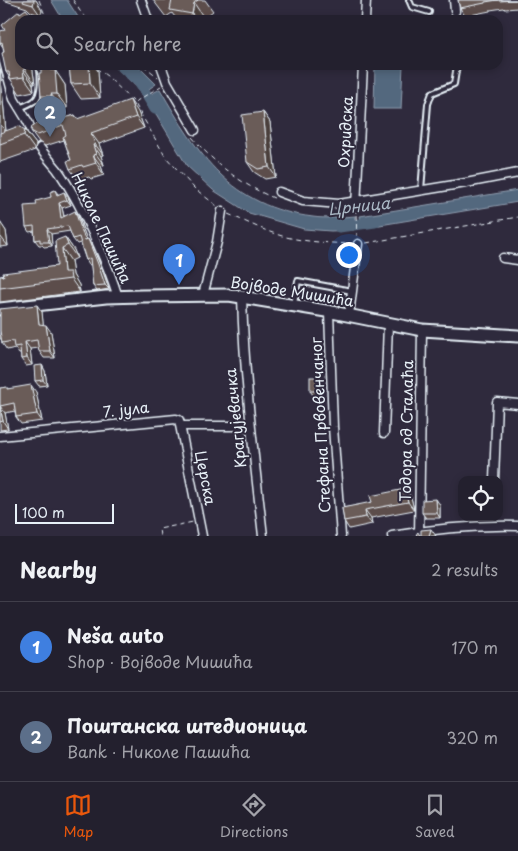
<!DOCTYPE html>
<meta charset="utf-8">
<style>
:root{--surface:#23202e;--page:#2f2d3a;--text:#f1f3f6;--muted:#a3a3aa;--line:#403e4a;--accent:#ea580c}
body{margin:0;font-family:"Playpen Sans",sans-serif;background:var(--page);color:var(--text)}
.controls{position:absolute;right:15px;bottom:15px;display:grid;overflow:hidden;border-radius:10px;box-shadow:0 2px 8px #0003}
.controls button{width:45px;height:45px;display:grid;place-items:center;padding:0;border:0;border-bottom:1px solid var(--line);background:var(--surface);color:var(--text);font:25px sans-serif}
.scale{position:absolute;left:15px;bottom:12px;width:99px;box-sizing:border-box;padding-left:5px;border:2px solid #e8f1f8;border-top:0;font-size:14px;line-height:18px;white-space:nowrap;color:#e8f1f8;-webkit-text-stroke:4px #2f2a3d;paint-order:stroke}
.you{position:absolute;left:348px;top:254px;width:18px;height:18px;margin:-12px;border:4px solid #fff;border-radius:50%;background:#1a73e8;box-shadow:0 0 0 8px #1a73e833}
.badge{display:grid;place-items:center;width:32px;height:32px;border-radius:50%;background:var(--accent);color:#fff;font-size:16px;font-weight:700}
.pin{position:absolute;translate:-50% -41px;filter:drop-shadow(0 1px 2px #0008)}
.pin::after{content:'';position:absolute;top:26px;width:18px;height:15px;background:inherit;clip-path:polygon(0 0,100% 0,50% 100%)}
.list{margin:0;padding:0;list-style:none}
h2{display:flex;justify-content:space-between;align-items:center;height:65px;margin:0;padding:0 20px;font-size:21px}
h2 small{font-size:16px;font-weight:400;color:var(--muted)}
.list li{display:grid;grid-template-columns:32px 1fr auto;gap:15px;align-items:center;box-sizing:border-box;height:90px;padding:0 20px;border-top:1px solid var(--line)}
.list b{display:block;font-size:19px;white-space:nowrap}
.list p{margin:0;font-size:16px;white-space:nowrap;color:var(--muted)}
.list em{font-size:16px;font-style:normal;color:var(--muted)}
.icon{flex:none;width:28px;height:28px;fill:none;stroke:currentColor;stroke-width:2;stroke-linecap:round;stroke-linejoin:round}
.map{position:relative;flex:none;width:518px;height:536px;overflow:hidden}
.search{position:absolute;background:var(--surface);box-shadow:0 2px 8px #0003;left:15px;right:15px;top:15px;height:55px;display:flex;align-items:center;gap:12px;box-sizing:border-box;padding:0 18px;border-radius:15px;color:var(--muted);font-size:19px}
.sheet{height:245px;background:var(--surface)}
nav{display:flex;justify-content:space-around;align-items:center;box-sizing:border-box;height:70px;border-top:1px solid var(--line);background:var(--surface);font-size:14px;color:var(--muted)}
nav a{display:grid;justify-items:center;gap:2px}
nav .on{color:var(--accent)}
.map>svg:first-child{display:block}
.water{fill:#53677e;stroke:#8f9eaf}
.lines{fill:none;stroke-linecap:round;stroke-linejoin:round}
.river{stroke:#53677e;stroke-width:11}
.lane-casing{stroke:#e8f1f8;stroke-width:8}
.street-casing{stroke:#e8f1f8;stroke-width:11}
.secondary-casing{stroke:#e8f1f8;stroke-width:15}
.path{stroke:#e8f1f8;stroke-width:1;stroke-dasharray:5 4;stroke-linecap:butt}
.lane{stroke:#2f2a3d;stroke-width:4}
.street{stroke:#2f2a3d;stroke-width:8}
.secondary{stroke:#2f2a3d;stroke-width:11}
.wall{fill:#5c4e4c;stroke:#e8f1f8}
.shaded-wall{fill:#4b403e;stroke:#e8f1f8}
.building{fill:#6b5b58;stroke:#e8f1f8}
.labels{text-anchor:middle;stroke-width:4;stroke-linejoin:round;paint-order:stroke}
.street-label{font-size:15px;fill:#e8f1f8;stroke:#2f2a3d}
.water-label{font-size:16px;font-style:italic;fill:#acbac7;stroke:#2f2a3d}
</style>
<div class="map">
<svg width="518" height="536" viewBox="0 0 518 536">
<rect width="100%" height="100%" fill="#2f2a3d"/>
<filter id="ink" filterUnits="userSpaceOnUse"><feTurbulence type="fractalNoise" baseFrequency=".02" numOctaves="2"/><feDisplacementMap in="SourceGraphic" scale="10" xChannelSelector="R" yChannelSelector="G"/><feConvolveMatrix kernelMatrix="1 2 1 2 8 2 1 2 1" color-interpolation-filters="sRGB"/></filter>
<g filter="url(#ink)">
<g class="water">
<path d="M51,0H67L80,20H63Z"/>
<path d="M113,65H137L156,84L143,93Z"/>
<path d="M375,65H403L401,109H374Z"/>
<path d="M160,89C198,155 231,207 313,217C326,219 341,217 355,216L354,230L331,231L304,229L249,213L213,190L187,166L146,97Z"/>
<path d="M518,190V202L362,228L360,216Z"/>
</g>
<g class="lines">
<g class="river">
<path d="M120,65L139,82L155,109"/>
<path d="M339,227L375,222"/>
</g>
<defs>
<g id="lane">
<path d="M409,0L412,7L429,12"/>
<path d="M455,11L456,20"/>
<path d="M46,70L58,65"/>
<path d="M19,108C24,106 30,104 34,101C43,95 41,74 39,65"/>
<path d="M421,190L428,104L432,93L454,84L457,65"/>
<path d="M294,304L298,281L352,291"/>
</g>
<g id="street">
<path d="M141,0L148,20"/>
<path d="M454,0L455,11"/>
<path d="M365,20L366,0"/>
<path d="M0,47L14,99L28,122L35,139"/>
<path d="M161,65L167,82L195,130"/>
<path d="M40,148C45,155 51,162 57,169C80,201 106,259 118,297"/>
<path d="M279,192L303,201L339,204L466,183L518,173"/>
<path d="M356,207L363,65"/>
<path d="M503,258L518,260"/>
<path d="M203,295L217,242L222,211"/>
<path d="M242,296C244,377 254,456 263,536"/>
<path d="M329,312L333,427L341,536"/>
<path d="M349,315L358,244"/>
<path d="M181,426H250"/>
<path d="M384,433L388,324"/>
<path d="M0,436L176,419L179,420L202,536"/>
<path d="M494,480L497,402L518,404"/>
<path d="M392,536C433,529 476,525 518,526"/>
<path d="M419,536L422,330"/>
</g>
<path id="secondary" d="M0,309L106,297L142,296L229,295L332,312L422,330L518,336"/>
</defs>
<use href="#lane" class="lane-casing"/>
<use href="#street" class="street-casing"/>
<use href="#secondary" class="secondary-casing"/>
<g class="path">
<path d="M39,0L47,20"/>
<path d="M73,0L80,11L88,20"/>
<path d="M143,65L158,77"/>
<path d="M96,68L107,76L134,102L165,156L194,188L217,206"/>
<path d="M135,102L161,86"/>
<path d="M192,137C215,164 242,185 274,198"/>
<path d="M228,214C247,222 266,232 286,237C307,242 330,243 352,244"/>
<path d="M356,215L357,236"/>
<path d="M366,243L518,217"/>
<path d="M160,536L159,529L193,522"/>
</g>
<use href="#lane" class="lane"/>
<use href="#street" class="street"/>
<use href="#secondary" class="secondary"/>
</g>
<g class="wall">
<path d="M3,0H36L42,11L40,15L31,12L27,8Z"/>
<path d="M153,0H205L213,11L204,18V20H177L172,13L166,17Z"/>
<path d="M458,0H518V8L505,9L504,8L490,10V11L465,16L460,8Z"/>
<path d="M20,20V65H32L35,84H33L34,91L20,94L6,72L3,47L0,43L1,34Z"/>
<path d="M69,65H94L98,71L100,98L81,99L71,84Z"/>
<path d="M50,68L52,70H55L65,85L67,108L62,109V110L51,111L41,96V73Z"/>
<path d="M0,69L6,131L25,130L36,144L35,150L0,162Z"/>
<path d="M138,112L144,128L99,144L103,155L101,156L104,165L101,166L104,175L91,179L89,177L78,180L70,169L71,160L64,140L45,146L39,142L31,131L57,117L59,120L75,115L78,119Z"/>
<path d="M263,112L270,122L276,177L265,179L254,172L247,162Z"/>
<path d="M55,190L58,194L68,197L71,205L62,208L64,216H78L87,240L91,244L102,269L109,289L97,291L93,286L91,264L89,265L86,260L80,243L77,244L73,239L70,231L51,234L52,246L44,247L42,245H39L35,240L34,231L29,232L26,227L37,205L51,197Z"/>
<path d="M0,222L6,231L8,246L0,247Z"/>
<path d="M65,237L74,250L77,258L71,261L73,275L79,285L80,292L0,302V276L57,266Z"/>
<path d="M0,309L42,312L43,324L51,332L55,358H44L39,351L38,348L30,349L32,365L26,366L21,359V354H19L15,348L7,350L2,343V339H0Z"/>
<path d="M42,365L45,371L47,385L39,386L35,381Z"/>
<path d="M318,377L322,382V396H314L310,391Z"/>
<path d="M0,388L36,392L42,421L21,424L16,417L15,411L5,413L8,429L0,430Z"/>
<path d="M411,497L414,510L371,518L372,524L349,529L344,521L342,508Z"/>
<path d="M440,505V518H426L422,513Z"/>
</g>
<g class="shaded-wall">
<path d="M32,0H36L39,5L42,11L40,15L33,5Z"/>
<path d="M194,3L204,18V20H196L192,14Z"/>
<path d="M24,65H32L35,84L25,69Z"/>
<path d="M89,65H94L98,71L100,98L90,83Z"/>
<path d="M50,68L56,75L55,70L65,85L67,108L57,94Z"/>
<path d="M0,69L6,132L0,124Z"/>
<path d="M23,70L33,84L34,91L24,77Z"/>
<path d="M51,94L62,109V110L51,96Z"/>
<path d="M130,100L138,112L144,128L136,117Z"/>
<path d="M263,112L270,122L276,177L269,167Z"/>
<path d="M25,130L36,144L35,150L24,135Z"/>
<path d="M91,133L99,144L103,155L95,144Z"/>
<path d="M93,145L101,156L104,165L96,154Z"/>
<path d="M93,155L101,166L104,175L96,163Z"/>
<path d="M0,173L1,174V189L0,187Z"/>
<path d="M64,192L68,197L71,205L67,200Z"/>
<path d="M59,203L62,208L65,222L61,218Z"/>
<path d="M75,211L78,216L89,245L85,240Z"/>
<path d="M0,222L6,231L8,246L0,236Z"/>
<path d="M47,229L51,234L52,246L49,242Z"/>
<path d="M65,237L74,250L77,258L68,245Z"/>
<path d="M88,239L91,244L102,269L109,289L105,285Z"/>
<path d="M62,248L71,261L73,275L79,285L80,292L71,279L64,272Z"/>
<path d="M37,305L42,312L44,331L39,324Z"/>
<path d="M46,325L51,332L55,358L50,351Z"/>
<path d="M25,342L30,349L32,365L27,358Z"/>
<path d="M42,365L45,371L47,385L43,380Z"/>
<path d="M318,377L322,382V396L318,391Z"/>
<path d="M31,385L36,392L42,421L37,414Z"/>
<path d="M0,406L5,413L8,429L3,421Z"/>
<path d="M405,489L411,497L414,510L408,502Z"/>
<path d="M436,499L440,505V518L437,513Z"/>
<path d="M365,510L371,518L372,524L366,517Z"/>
<path d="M431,529L436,536H429Z"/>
</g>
<g class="building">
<path d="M24,0H34V1L33,5L23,2Z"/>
<path d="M172,0H198L194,3L192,14L170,10Z"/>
<path d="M458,0H498L485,2V3L460,8Z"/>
<path d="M499,0H516L499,1Z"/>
<path d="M26,9L35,20H20V36L19,37L20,44V65H24L25,69L23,70L24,77L10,79L9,72H6L2,53L4,52L2,42L0,43V31L5,30L2,25L19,11L20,13Z"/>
<path d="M69,65H89L90,83L71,84Z"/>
<path d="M50,68L51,70H55L57,94H51V96H41L39,73H41V69Z"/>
<path d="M130,100L136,117L91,133L95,144L93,145L96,154L93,155L96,163L83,167L82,165L70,169L67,161L71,160L63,137L66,135L63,125L38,135L31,131L32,126L57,117L58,120L75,115L77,119Z"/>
<path d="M263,112L269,167L258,169L247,162L242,115Z"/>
<path d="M19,126L25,130L24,135L0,144V133Z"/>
<path d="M55,190L57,195L64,192L67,200L59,203L61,218L75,211L85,240L88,239L98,264L105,285L93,286L90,258L86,260L79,237L73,239L68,226L47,229L49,242H40V239L35,240L34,226L26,227L24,206L37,205L36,201L51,197L50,192Z"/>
<path d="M65,237L68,245L62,248L64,272H70L71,279L0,288V276H4L3,273L57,266L55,241Z"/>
<path d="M37,305L39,324L46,325L50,351H39L37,340L25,342L27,358L21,359L20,346L14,347L13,341L2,343L0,331V309Z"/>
<path d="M42,365L43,380L35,381L34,366Z"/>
<rect x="310" y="377" width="8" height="14"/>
<path d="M31,385L37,414L16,417L14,403L0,406V388L7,387V389Z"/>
<path d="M0,407L3,421L0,422Z"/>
<path d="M405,489L408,502L365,510L366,517L344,521L342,508L372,502L370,496Z"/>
<path d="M436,499L437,513H422V500Z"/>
<path d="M431,529L429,536H421V530Z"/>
<path d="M418,532L420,536H416L417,533Z"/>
</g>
</g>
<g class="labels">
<g class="street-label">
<text transform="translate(346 132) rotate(-87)" y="5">Охридска</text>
<text transform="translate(101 228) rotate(65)" y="5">Николе Пашића</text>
<text transform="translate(292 292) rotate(9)" y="5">Војводе Мишића</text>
<text transform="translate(126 410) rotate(-6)" y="5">7. јула</text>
<text transform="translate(236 418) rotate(-96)" y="5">Крагујевачка</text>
<text transform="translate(321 425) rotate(-93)" y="5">Стефана Првовенчаног</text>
<text transform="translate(407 431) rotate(-89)" y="5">Тодора од Сталаћа</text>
<text transform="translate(205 478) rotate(79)" y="5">Церска</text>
</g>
<g class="water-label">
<text transform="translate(359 206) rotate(-6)" y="6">Црница</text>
</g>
</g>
</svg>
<div class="controls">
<button><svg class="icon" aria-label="locate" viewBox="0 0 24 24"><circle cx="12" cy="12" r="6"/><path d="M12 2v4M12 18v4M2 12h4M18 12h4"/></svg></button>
</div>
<div class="scale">100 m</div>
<div class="you"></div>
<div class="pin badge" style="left:179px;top:285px;background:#3f7fe0">1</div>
<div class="pin badge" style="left:50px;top:137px;background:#5c6f8a">2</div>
<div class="search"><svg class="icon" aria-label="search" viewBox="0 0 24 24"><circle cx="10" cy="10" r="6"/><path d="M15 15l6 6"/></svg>Search here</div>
</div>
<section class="sheet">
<h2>Nearby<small>2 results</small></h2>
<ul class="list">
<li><span class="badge" style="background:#3f7fe0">1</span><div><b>Neša auto</b><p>Shop · Војводе Мишића</p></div><em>170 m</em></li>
<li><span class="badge" style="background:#5c6f8a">2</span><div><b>Поштанска штедионица</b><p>Bank · Николе Пашића</p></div><em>320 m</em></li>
</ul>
</section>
<nav>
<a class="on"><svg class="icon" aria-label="map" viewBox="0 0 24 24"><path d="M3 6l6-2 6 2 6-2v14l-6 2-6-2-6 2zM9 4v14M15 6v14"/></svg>Map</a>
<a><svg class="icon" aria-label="directions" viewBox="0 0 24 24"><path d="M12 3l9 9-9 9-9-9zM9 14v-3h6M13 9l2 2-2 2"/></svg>Directions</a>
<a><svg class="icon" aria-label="saved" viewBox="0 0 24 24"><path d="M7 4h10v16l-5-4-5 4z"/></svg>Saved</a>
</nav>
